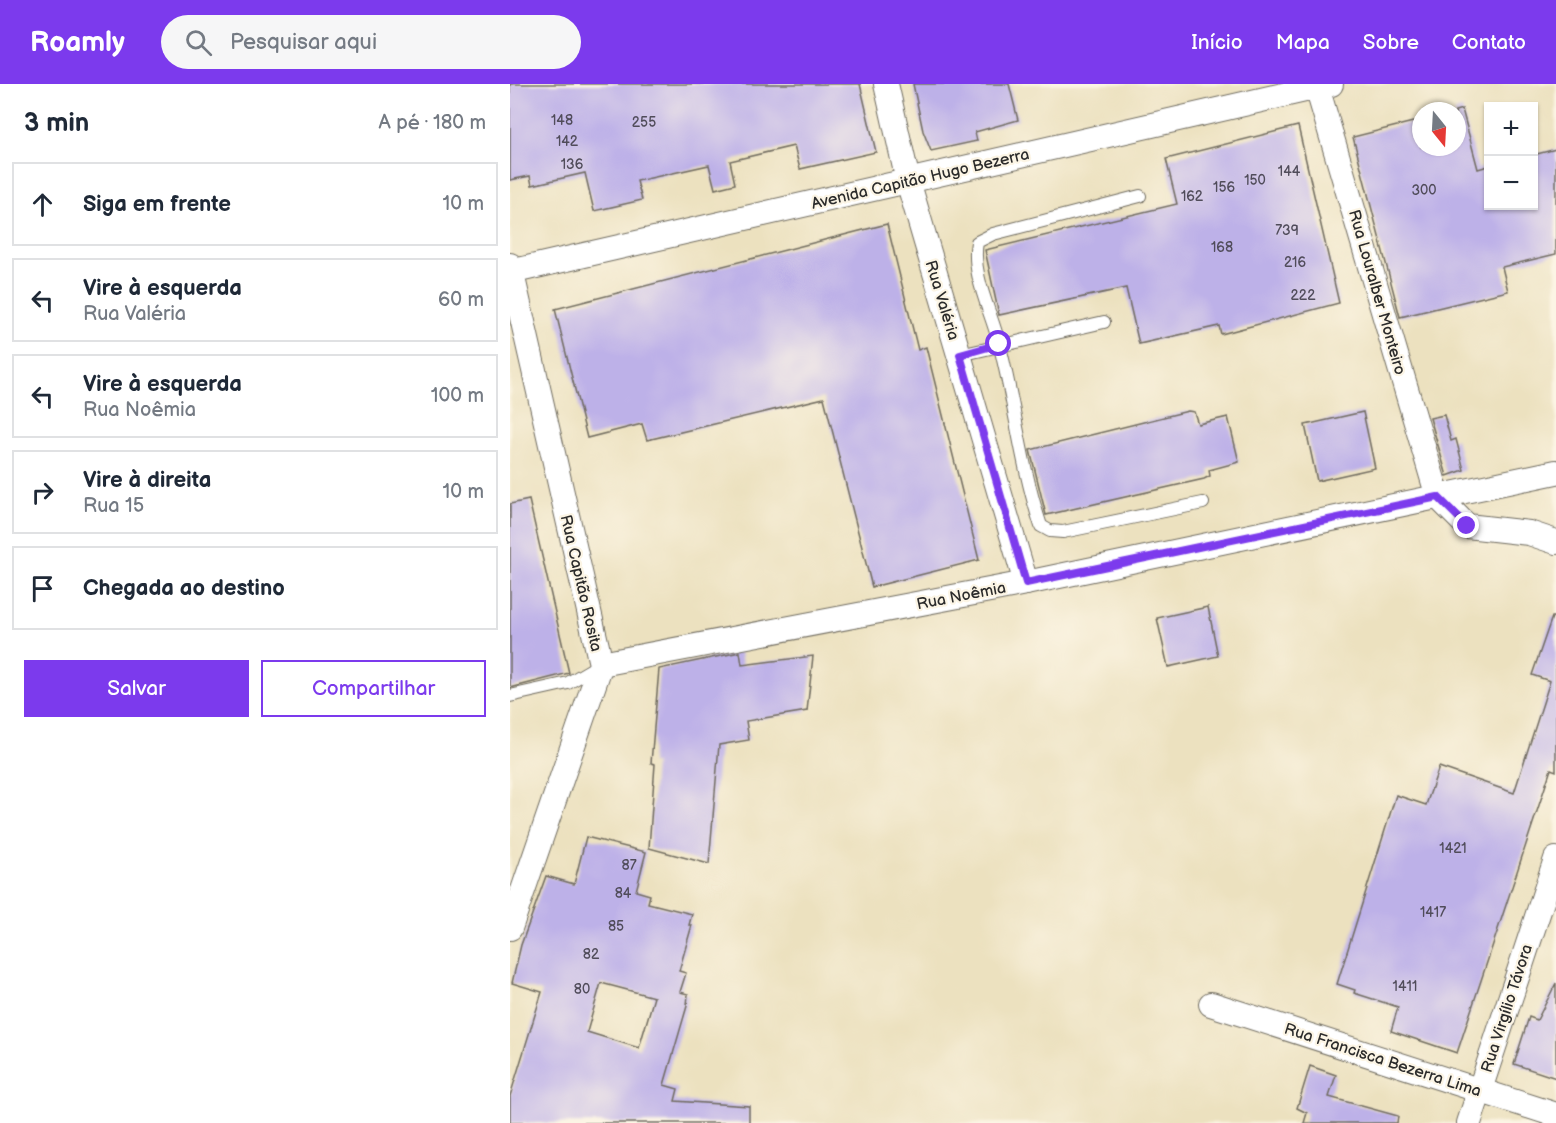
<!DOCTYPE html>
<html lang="pt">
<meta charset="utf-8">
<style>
:root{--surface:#fff;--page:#f6f6f7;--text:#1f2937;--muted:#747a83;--line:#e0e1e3;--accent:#7c3aed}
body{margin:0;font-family:"Balsamiq Sans",sans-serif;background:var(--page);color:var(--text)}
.controls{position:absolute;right:18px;top:18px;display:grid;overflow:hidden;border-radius:0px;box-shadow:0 2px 4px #0004}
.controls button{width:54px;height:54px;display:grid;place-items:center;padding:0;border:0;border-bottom:2px solid var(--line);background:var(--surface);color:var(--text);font:30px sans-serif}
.compass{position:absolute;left:902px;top:18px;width:54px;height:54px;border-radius:50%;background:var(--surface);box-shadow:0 2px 4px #0004;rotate:162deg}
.stop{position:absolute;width:18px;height:18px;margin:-14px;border:4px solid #7c3aed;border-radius:50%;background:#fff}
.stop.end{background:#7c3aed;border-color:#fff;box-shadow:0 2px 6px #0008}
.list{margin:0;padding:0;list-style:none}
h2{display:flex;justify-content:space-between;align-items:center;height:78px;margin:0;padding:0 24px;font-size:26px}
h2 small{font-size:20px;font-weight:400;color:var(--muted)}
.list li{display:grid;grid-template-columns:39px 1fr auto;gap:18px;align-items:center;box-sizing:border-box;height:84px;margin:0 12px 12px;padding:0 12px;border:2px solid var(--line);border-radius:0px}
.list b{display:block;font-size:22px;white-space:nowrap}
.list p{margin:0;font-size:20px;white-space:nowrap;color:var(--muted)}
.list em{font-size:20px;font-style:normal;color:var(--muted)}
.actions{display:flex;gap:12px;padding:18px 24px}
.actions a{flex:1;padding:14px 0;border:2px solid var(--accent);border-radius:0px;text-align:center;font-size:21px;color:var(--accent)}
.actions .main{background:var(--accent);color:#fff}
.icon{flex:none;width:33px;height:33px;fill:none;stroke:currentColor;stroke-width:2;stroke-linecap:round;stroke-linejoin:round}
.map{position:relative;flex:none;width:1046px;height:1039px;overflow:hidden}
header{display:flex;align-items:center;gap:36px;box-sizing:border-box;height:84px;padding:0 30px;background:var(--accent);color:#fff}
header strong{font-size:28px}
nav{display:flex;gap:33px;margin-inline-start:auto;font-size:21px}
.search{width:420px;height:54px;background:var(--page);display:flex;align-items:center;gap:15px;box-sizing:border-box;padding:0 21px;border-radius:33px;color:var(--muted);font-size:22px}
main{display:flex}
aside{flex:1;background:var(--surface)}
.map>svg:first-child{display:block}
.building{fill:#bdb1e8;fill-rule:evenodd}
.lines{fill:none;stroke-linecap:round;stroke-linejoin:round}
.service-casing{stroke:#6f6b5f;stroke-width:14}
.minor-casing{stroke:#6f6b5f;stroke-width:26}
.service{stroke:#fff;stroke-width:12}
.minor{stroke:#fff;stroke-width:24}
.route{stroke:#7c3aed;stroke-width:8}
.labels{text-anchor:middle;stroke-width:4.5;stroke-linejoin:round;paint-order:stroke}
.number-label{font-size:14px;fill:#504c5a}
.street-label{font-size:16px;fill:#2b2b2b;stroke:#fcf5e5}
</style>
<header>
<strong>Roamly</strong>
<div class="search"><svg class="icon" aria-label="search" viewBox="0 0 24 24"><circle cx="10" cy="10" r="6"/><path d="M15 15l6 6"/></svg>Pesquisar aqui</div>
<nav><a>Início</a><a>Mapa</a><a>Sobre</a><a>Contato</a></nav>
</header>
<main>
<aside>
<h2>3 min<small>A pé · 180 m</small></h2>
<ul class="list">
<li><svg class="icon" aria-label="ahead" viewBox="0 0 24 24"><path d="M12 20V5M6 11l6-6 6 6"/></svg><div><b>Siga em frente</b></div><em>10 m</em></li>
<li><svg class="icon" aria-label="left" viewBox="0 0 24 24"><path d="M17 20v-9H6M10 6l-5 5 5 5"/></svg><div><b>Vire à esquerda</b><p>Rua Valéria</p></div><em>60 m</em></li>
<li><svg class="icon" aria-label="left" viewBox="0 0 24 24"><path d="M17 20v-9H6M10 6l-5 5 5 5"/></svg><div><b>Vire à esquerda</b><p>Rua Noêmia</p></div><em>100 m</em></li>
<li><svg class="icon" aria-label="right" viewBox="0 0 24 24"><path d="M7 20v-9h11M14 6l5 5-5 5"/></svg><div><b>Vire à direita</b><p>Rua 15</p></div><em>10 m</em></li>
<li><svg class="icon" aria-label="arrive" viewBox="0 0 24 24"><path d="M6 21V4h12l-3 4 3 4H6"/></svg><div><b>Chegada ao destino</b></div></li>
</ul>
<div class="actions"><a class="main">Salvar</a><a>Compartilhar</a></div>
</aside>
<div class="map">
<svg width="1046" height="1039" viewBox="0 0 1046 1039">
<rect width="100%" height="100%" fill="#fcf5e5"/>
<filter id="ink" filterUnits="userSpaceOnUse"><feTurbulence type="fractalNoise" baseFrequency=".0167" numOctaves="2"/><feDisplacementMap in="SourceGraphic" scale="12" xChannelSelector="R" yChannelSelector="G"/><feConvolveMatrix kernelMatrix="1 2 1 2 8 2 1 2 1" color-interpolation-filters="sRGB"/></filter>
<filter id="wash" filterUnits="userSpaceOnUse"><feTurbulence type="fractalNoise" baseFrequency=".008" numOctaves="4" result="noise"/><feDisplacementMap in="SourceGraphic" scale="24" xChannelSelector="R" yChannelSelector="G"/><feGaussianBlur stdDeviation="1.35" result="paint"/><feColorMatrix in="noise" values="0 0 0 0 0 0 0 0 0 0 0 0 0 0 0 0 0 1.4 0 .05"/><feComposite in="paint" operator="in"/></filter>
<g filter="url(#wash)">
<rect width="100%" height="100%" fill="#ece1bf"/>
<g id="blocks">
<g class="building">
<path d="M0,0H350L366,68L290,85L284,62L220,77L225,100L205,105L199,81L127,97L132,116L84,127L75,89L22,101L20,92L0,96Z"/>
<path d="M403,0H499L508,36L465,48L467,57L421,67L413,47Z"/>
<path d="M952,25L968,85L978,82V122H1023V71L1046,65V170L992,183L998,207L890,233L843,53L911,36V63H947L945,27Z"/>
<path d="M788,42L829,219L711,250L709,242L629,260L616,204L489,231L475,166L667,120L656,75Z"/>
<path d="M377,140L408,266L416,263L469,476L362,503L314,314L137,356L132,340L77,354L45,225Z"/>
<path d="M678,327L684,328L688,340L718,333L729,378L699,386L700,392L694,395L536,431L520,366Z"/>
<path d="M853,328L865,384L807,397L795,341Z"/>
<path d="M934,331L941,357L946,355L954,386L937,392L920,334Z"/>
<path d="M19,416L59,589L0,604V420Z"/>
<path d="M698,523L708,572L658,583L647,534Z"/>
<path d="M1042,533H1046V687L1041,685L947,969L881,947L888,923L844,909L845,906L827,900L886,711L916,721L929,683L1004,709L1040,597L1022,591Z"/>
<path d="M230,568L232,581L303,572L297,627L236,637L239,656L209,661L199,780L139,764L145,680L141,679L149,585Z"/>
<path d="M76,753L136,768L126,807L140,811L138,819L182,830L179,841H182L169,887L176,889L170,908L178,910L177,922L154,1001L168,1005L165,1017L239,1022V1039H0V1012L32,908L2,899L11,861L36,792L64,800ZM91,899L144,913L129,964L77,948Z"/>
<path d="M1046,899V994L1004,980L1019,933L1027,936Z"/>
<path d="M800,982L826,991L819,1013L888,1032L887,1039H794L797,1029L787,1024Z"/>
</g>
</g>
</g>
<g filter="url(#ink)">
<use href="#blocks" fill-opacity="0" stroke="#6f6b5f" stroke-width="1.5"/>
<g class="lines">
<defs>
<g id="service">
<path d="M630,112L483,150L467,158C461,191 481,227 489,259C505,320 511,382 531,442L540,447L553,448L693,419"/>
<path d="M450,271L594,238"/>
<path d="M0,612L58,599L87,582"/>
</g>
<g id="minor">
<path d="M376,0L398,97L516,499"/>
<path d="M807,3L928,413L957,442L1019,449L1046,458"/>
<path d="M0,181L91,580L0,844"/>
<path d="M0,188L821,0"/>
<path d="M91,580L516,499L1046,388"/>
<path d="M701,920L1046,1031"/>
<path d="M959,1039L1046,775"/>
</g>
</defs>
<use href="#service" class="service-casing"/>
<use href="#minor" class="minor-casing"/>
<use href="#service" class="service"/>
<use href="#minor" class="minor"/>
</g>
</g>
<g class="lines" filter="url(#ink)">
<path class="route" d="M489,260L450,271L516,499L928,413L957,442"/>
</g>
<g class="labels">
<g class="number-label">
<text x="52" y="41">148</text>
<text x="134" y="43">255</text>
<text x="57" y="62">142</text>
<text x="62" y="85">136</text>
<text x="779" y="92">144</text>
<text x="745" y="101">150</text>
<text x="714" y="108">156</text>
<text x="914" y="111">300</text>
<text x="682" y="117">162</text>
<text x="777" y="151">739</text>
<text x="712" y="168">168</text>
<text x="785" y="183">216</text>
<text x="793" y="216">222</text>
<text x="943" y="769">1421</text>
<text x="119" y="786">87</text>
<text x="113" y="814">84</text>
<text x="923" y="833">1417</text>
<text x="106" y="847">85</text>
<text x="81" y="875">82</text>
<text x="895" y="907">1411</text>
<text x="72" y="910">80</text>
</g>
<g class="street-label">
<text transform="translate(410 94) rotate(-13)" y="6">Avenida Capitão Hugo Bezerra</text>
<text transform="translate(868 208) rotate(74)" y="6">Rua Louralber Monteiro</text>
<text transform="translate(433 216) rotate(73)" y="6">Rua Valéria</text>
<text transform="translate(72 499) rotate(77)" y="6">Rua Capitão Rosita</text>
<text transform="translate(451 511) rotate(-11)" y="6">Rua Noêmia</text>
<text transform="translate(996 924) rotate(-72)" y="6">Rua Virgílio Távora</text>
<text transform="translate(873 975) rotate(18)" y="6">Rua Francisca Bezerra Lima</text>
</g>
</g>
</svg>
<div class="controls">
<button>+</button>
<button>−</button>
</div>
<svg class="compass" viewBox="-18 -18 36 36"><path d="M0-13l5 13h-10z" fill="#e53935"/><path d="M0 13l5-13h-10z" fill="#747a83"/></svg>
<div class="stop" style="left:489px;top:260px"></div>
<div class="stop end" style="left:957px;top:442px"></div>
</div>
</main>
